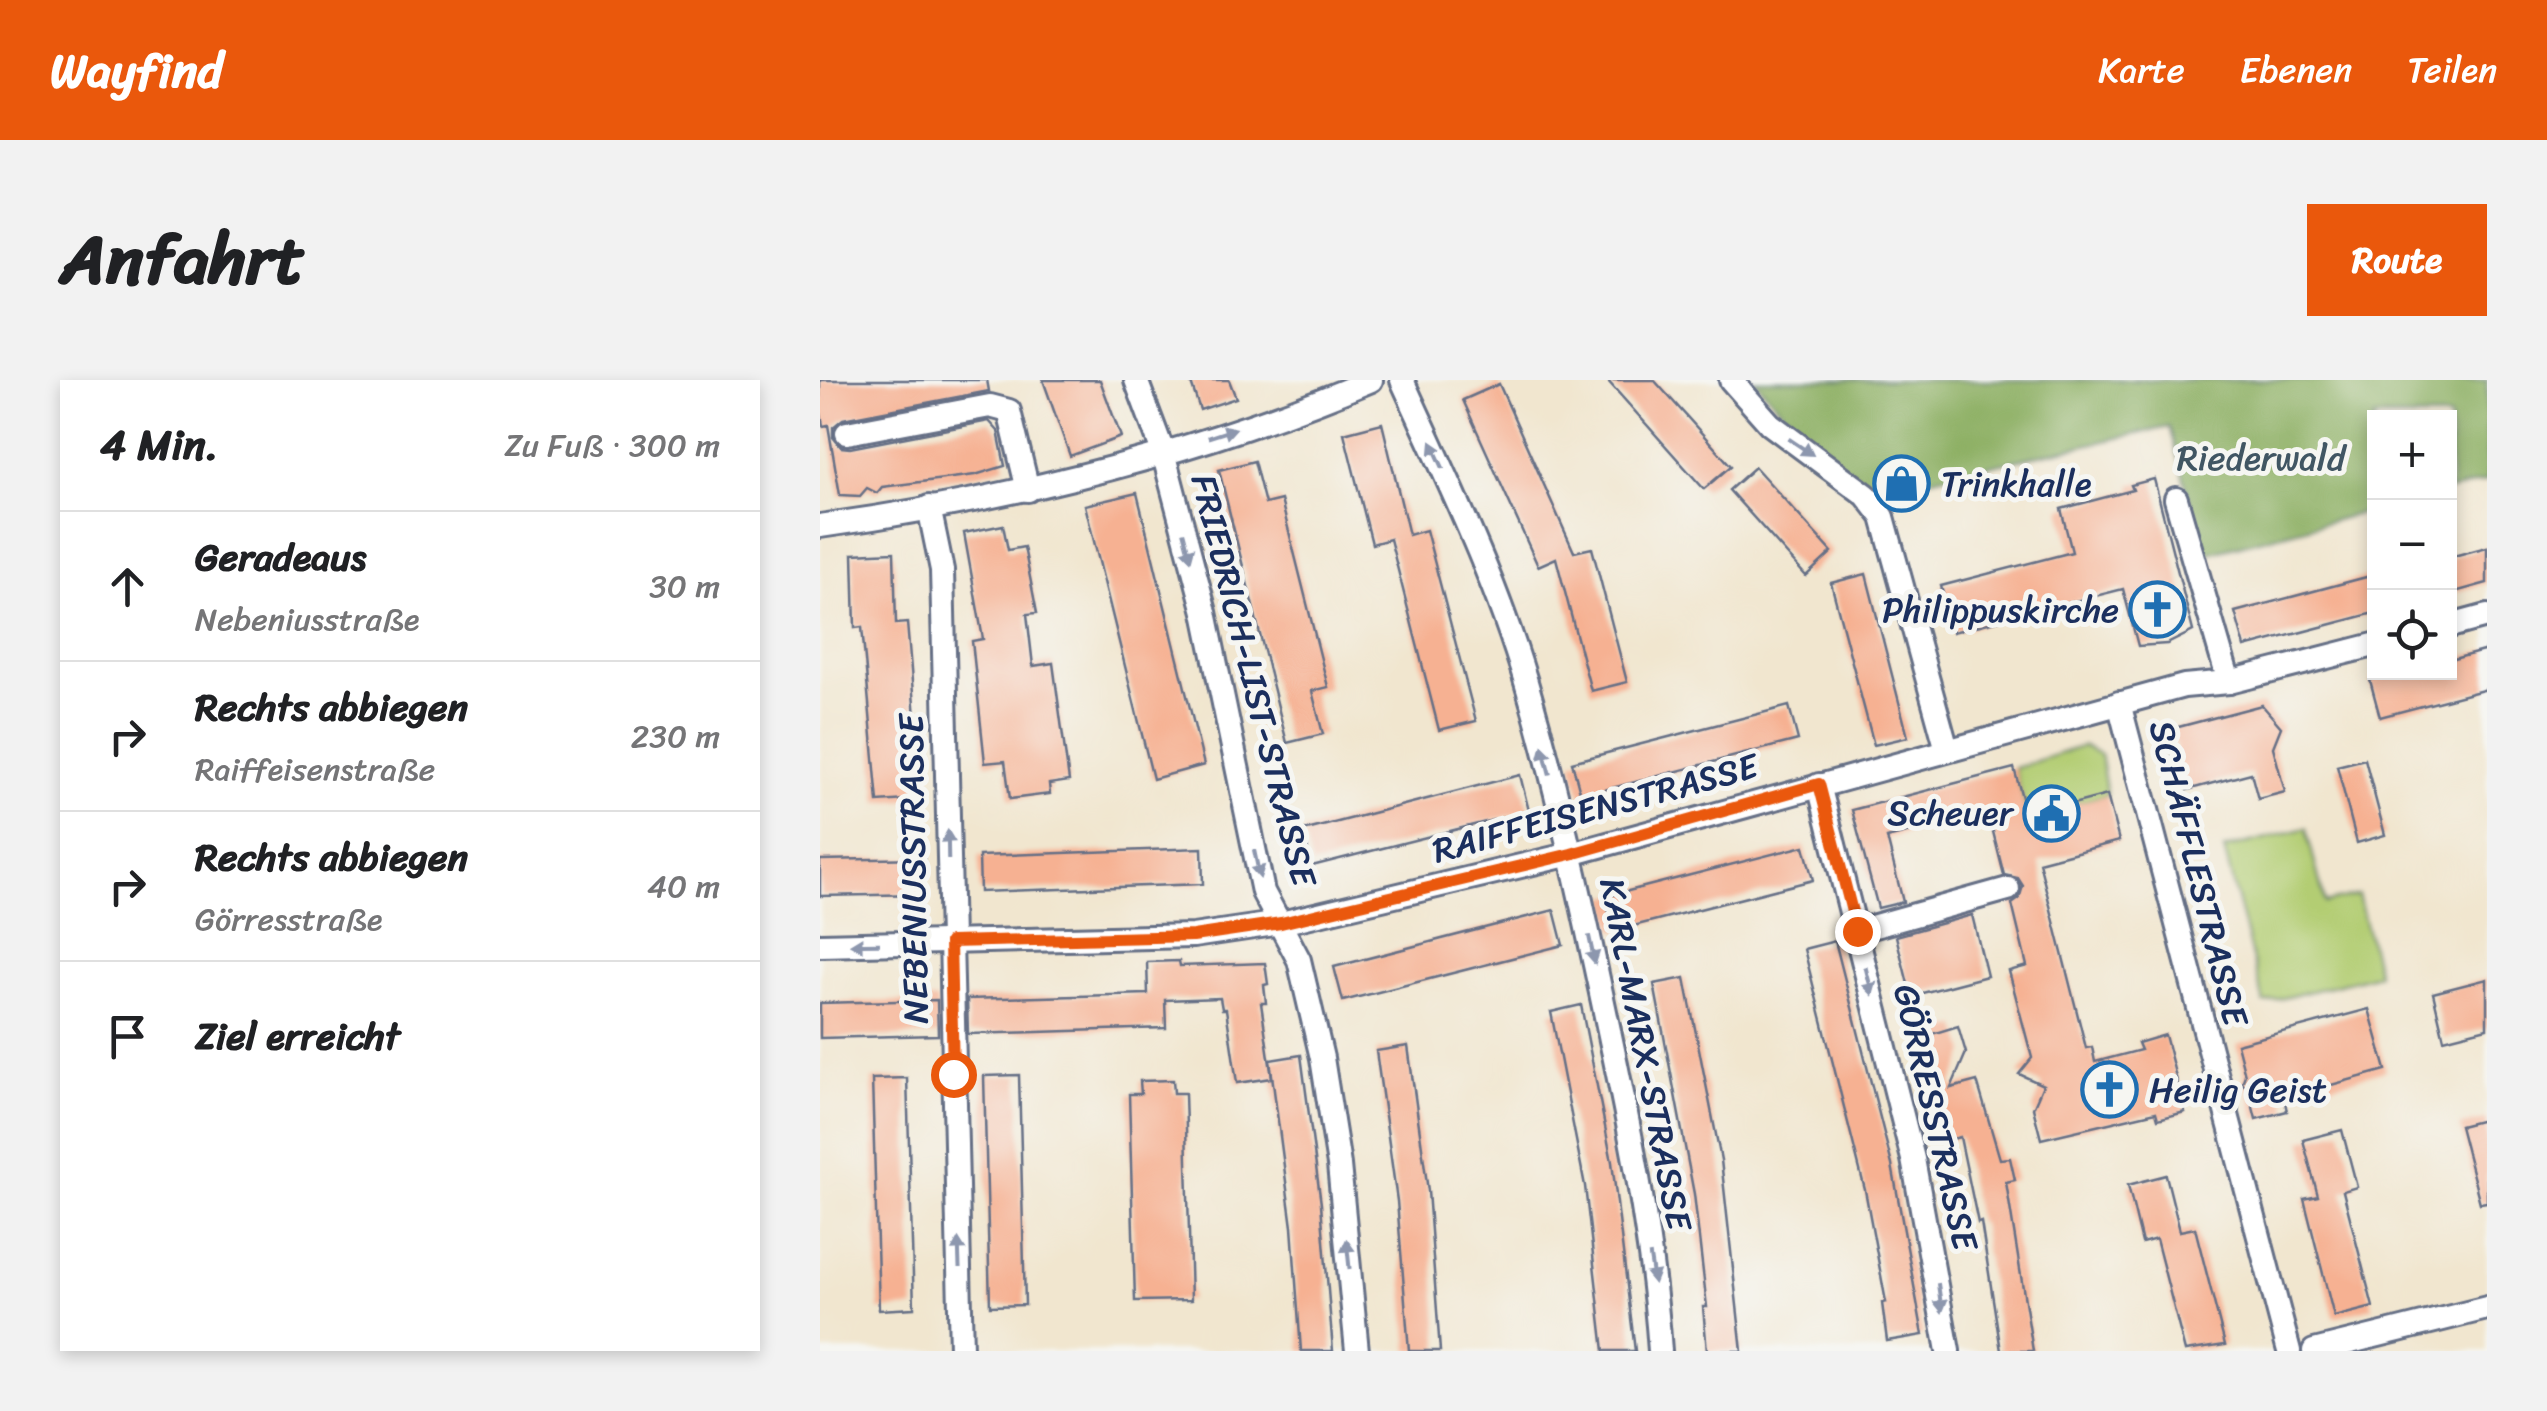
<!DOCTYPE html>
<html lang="de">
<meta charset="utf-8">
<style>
:root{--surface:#fff;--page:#f2f2f2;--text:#202124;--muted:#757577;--line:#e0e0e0;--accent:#ea580c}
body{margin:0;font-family:Sriracha,sans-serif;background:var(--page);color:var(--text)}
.controls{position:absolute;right:30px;top:30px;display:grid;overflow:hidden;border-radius:0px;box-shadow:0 5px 15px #0003}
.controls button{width:90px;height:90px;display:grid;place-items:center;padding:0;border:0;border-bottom:2px solid var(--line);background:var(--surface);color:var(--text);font:50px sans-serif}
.stop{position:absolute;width:30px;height:30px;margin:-22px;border:8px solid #ea580c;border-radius:50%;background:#fff}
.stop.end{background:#ea580c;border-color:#fff;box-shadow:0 2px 10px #0008}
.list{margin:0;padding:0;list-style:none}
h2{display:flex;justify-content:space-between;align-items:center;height:130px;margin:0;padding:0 40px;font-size:42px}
h2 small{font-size:32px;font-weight:400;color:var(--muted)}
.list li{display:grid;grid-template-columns:65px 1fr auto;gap:30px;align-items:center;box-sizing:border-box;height:150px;padding:0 40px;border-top:2px solid var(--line)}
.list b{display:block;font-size:38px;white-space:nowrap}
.list p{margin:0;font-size:32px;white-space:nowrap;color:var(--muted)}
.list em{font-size:32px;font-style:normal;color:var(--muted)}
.icon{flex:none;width:55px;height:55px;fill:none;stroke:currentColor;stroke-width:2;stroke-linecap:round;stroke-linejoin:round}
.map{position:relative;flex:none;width:1667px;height:971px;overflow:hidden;border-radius:0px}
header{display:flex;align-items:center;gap:60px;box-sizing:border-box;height:140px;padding:0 50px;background:var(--accent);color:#fff}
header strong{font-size:48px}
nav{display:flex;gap:55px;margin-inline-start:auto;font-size:35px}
.intro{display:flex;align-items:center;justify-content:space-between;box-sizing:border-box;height:240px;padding:0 60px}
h1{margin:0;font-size:70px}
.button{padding:25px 45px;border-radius:0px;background:var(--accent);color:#fff;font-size:35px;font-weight:700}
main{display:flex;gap:60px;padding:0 60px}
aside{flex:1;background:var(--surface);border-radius:0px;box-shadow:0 5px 15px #0003}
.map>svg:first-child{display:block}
.green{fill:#b3cd73;stroke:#677e68;stroke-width:2.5}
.forest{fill:#8eb065;stroke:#547062;stroke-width:2.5}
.building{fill:#f6b192}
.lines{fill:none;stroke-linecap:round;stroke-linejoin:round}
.street-casing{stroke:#666f86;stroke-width:28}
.street{stroke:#fff;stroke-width:22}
.oneway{fill:#8d97ae}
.route{stroke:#ea580c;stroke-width:12}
.labels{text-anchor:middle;stroke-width:10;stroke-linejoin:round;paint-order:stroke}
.park-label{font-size:35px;fill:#415663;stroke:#f6f6f2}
.poi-label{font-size:35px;fill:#1b2f5e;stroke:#f6f6f2;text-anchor:start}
.street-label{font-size:35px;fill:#1b2f5e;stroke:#f6f6f2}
</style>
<header>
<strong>Wayfind</strong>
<nav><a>Karte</a><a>Ebenen</a><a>Teilen</a></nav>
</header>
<div class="intro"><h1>Anfahrt</h1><a class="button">Route</a></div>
<main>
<aside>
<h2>4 Min.<small>Zu Fuß · 300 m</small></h2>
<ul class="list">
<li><svg class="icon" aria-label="ahead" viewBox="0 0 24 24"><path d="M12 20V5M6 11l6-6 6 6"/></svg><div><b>Geradeaus</b><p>Nebeniusstraße</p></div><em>30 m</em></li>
<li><svg class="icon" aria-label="right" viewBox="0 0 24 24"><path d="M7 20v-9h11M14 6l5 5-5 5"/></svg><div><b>Rechts abbiegen</b><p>Raiffeisenstraße</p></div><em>230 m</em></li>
<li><svg class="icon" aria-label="right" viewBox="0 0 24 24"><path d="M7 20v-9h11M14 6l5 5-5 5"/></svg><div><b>Rechts abbiegen</b><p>Görresstraße</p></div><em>40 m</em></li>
<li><svg class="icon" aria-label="arrive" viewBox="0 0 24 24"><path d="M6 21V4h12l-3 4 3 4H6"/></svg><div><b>Ziel erreicht</b></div></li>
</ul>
</aside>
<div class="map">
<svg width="1667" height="971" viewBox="0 0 1667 971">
<rect width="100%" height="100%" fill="#f6f6f2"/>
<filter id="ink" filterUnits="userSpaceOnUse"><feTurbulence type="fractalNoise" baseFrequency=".01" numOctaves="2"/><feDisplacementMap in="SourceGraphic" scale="20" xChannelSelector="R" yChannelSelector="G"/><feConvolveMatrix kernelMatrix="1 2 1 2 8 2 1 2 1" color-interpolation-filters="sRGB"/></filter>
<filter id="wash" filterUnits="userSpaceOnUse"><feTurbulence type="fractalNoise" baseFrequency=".0048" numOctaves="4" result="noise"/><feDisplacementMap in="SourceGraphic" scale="40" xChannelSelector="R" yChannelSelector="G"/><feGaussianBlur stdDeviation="2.25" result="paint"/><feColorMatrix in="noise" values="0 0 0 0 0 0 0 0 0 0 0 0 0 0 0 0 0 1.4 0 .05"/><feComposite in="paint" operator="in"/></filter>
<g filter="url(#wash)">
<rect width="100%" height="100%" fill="#f1e6cf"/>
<g class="green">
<path d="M1263,366L1280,374L1287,415L1207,436L1194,388Z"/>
<path d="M1486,448L1505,523L1538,515L1558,594L1444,623L1404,469Z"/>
</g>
<path class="forest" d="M934,0H1667V101L1630,111V38H1554V130L1385,174L1349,47L1039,114Z"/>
<g id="blocks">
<g class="building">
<path d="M0,0H167L169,11L23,39L13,47V57L21,67L30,68L169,41L178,51L185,86L155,95L62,107L57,113L47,108L40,116L20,115L8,45L3,46L0,28Z"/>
<path d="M223,0H280L301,57L250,76Z"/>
<path d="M370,0H409L416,18L380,30Z"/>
<path d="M787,0H834L911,86L884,109Z"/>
<path d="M679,4L754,172L772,168L807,302L771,311L736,178L718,186L643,20Z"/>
<path d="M562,43L589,155L606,150L656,341L619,350L570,159L552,164L524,53Z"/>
<path d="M434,81L445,124L461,120L508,307L492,311L503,354L467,363L399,90Z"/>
<path d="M935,87L1012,172L986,196L909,110Z"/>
<path d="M1334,99L1373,251L1347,264L1318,266L1303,209L1133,252L1121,206L1252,172L1241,129L1313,110L1311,105Z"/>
<path d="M317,113L384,385L333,399L265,125Z"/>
<path d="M183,145L188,170L204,167L217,233L207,234L213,286L233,283L249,401L229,404L230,414L190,419L185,381L165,383L152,261L163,259L144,153Z"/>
<path d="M1667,167V203L1635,212L1630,177Z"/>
<path d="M74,172L76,244L87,243L102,419L58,422L42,247L35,248L33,174Z"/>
<path d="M1046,194L1088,357L1054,365L1011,203Z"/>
<path d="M1554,195V233L1425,267L1415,232Z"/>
<path d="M1667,270V309L1560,337L1550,300L1579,292H1630V280Z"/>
<path d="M1442,325L1461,347L1453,367L1465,412L1438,419L1431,393L1367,410L1361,389L1350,382L1356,368L1351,349Z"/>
<path d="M969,326L978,360L761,416L752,382Z"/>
<path d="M1545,379L1565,455L1537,463L1517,386Z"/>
<path d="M1194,388L1207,436L1287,415L1299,461L1219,482L1266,668L1272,667L1275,682L1321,670L1318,663L1345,655L1365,732L1338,739L1336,732L1221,759L1213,728L1223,705L1199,694L1212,678L1189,591L1207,586L1192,524L1199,519L1203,506L1198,498L1184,495L1168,432L1067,458L1083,522L1058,528L1032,430Z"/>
<path d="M700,395L709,431L492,486L483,451Z"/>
<path d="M984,466L993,500L794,551L785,517Z"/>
<path d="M382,468L383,504L160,512L159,476Z"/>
<path d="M104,478V514L0,516V480Z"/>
<path d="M734,530L743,565L523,621L514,587Z"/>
<path d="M1152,535L1167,596L1091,616L1076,556Z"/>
<path d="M1015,561L1072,785L1103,955L1067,961L1062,923L1066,922L1045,810L984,569Z"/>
<path d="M359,581L360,586L445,583L448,604L444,605L446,623H441L452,698L417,703L406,629H402L400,618L345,620L346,648L148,654L147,619L328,614L327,582Z"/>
<path d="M865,598L901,780L922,971H887L883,927H887L874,814L834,604Z"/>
<path d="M1667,599V648L1624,659L1613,613Z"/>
<path d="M117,620L118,655L0,658V623Z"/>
<path d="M761,625L792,782L815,971H784L765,806L731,632Z"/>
<path d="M1549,629L1566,690L1464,718L1467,731L1436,739L1428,708L1422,703L1425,695L1417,664Z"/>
<path d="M1138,646L1146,673L1131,708L1157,701L1180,779L1190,778L1195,800L1186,802L1213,971H1181L1161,842L1158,843L1140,757L1128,760L1102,657Z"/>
<path d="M588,666L608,811L620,971H589L577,821L556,671Z"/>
<path d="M481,675L501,824L513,971H481L472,847L450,680Z"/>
<path d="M199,695L205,925L170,926L164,696Z"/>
<path d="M87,698L94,928L59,930L52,699Z"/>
<path d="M353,700L354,713H365L371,920L315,921L309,714H321L320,701Z"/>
<path d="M1667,739V822L1660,823L1640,746Z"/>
<path d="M1522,750L1537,807L1523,811L1553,927L1514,937L1484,819L1498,816L1483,760Z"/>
<path d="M1346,795L1360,851L1375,848L1405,965L1365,971L1336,859L1322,863L1308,805Z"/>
</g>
</g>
</g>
<g filter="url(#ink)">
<use href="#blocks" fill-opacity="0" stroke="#666f86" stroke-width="2.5"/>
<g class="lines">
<defs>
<g id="street">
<path d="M316,0L343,72L385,232L443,512L479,580L502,678L519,785L537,971"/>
<path d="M582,0C627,99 675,197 706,302C737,409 761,518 784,627C808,740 832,855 840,971"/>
<path d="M911,0L950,44L1046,115L1063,137L1127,370"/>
<path d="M27,53L170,26L189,31L208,110"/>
<path d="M1356,119L1409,302"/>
<path d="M109,127L122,190L141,970"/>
<path d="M0,146C187,120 376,74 551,0"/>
<path d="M1630,246L1667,236"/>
<path d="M1299,323L1469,971"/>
<path d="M999,405L1093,779L1128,971"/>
<path d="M1037,551L1188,509"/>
<path d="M0,565L373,556L461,543L751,474L1364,306L1409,302L1554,265"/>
<path d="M1494,971L1667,928"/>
</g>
</defs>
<use href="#street" class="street-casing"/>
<use href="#street" class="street"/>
</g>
<defs><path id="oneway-solid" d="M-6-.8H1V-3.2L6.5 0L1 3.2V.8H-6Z" transform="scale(2.5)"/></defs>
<g class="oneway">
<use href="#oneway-solid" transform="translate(402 53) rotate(-18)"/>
<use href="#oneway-solid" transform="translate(981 67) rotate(34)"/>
<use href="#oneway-solid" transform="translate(617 75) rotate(-115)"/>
<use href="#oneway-solid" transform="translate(367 166) rotate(75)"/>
<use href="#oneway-solid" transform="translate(726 380) rotate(-105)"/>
<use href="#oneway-solid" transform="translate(128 465) rotate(-91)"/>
<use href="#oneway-solid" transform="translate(437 484) rotate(78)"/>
<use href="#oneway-solid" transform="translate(45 564) rotate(179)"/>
<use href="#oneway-solid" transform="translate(772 570) rotate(78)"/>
<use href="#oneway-solid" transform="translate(1049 601) rotate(76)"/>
<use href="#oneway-solid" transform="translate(139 873) rotate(-92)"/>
<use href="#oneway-solid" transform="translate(528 874) rotate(-96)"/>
<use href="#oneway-solid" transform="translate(832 889) rotate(81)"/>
<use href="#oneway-solid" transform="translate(1120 918) rotate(82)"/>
</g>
</g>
<g class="lines" filter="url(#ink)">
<path class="route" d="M133,694L130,562L373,556L461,543L751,474L999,404L1037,551"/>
</g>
<defs>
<symbol id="shop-ring" viewBox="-11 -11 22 22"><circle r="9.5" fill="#f6f6f2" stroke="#1f6fb2" stroke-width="1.5"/><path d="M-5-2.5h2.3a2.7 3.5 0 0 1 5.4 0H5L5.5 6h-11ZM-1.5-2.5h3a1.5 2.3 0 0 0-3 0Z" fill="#1f6fb2"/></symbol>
<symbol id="church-ring" viewBox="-11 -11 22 22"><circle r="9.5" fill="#f6f6f2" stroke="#1f6fb2" stroke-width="1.5"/><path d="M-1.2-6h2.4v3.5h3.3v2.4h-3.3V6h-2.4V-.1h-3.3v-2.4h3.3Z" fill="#1f6fb2"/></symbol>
<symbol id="civic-ring" viewBox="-11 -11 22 22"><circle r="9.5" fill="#f6f6f2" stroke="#1f6fb2" stroke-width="1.5"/><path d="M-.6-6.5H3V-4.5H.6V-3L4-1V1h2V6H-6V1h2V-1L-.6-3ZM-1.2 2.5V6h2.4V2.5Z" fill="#1f6fb2"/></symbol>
</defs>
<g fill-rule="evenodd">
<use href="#shop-ring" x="1050" y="72" width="63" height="63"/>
<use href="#church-ring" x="1306" y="198" width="63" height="63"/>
<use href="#civic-ring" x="1200" y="402" width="63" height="63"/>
<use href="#church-ring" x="1258" y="678" width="63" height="63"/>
</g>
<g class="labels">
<g class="park-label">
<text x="1441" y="90">Riederwald</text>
</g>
<g class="poi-label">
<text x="1121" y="116">Trinkhalle</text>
<text x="1299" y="242" text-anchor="end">Philippuskirche</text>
<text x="1193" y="445" text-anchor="end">Scheuer</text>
<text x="1329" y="722">Heilig Geist</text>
</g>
<g class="street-label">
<text transform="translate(434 300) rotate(76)" y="12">FRIEDRICH-LIST-STRASSE</text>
<text transform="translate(775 428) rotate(-15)" y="12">RAIFFEISENSTRASSE</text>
<text transform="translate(93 489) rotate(-91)" y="12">NEBENIUSSTRASSE</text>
<text transform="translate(1379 493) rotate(76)" y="12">SCHÄFFLESTRASSE</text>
<text transform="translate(826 674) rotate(79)" y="12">KARL-MARX-STRASSE</text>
<text transform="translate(1116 737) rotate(77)" y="12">GÖRRESSTRASSE</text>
</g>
</g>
</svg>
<div class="controls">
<button>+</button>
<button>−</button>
<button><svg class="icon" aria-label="locate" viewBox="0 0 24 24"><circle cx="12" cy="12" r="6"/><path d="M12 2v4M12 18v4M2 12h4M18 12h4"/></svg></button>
</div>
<div class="stop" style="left:133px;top:694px"></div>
<div class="stop end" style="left:1037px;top:551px"></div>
</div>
</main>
